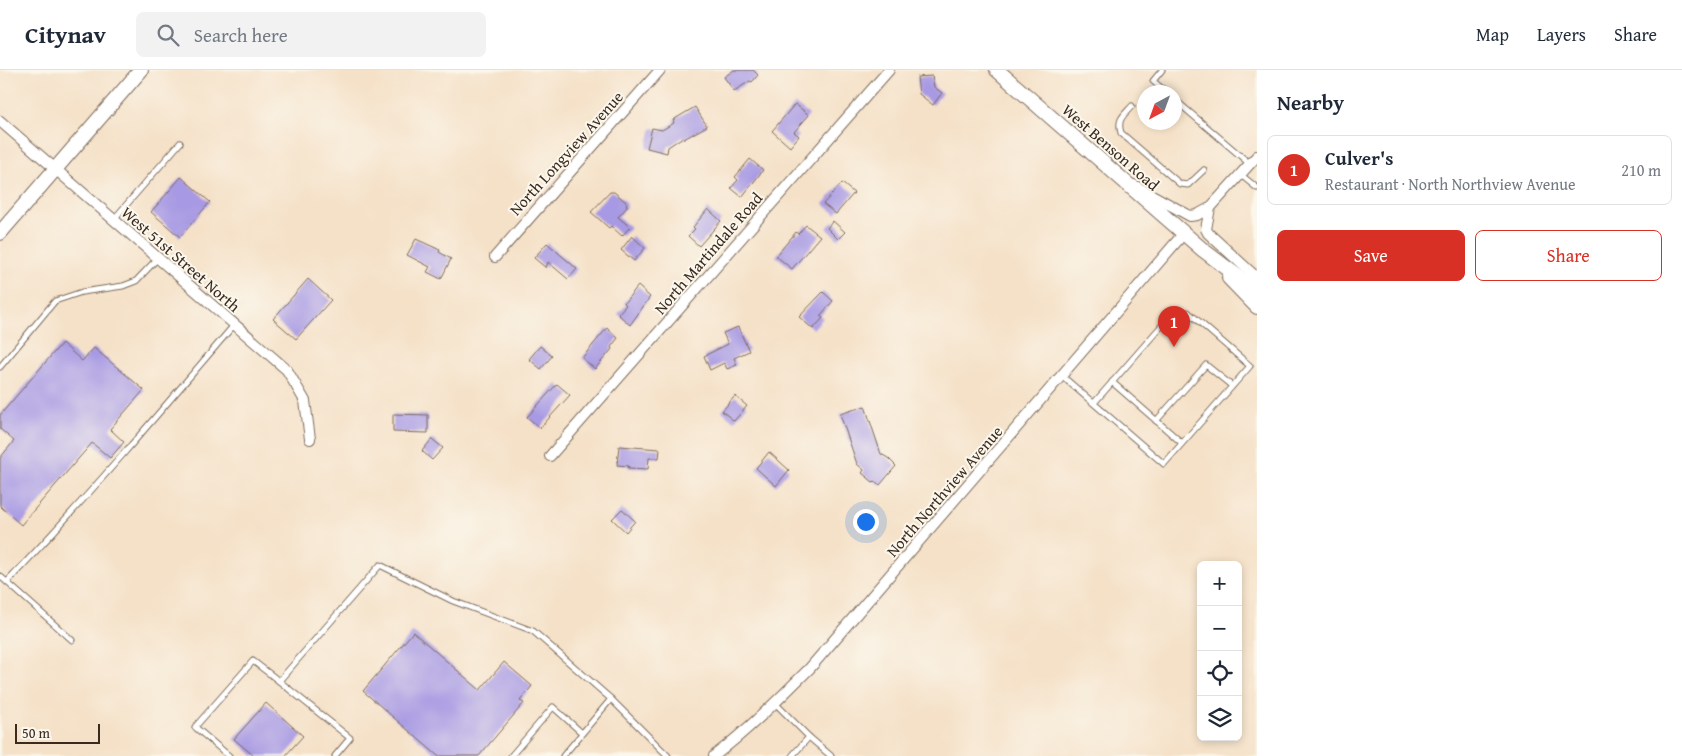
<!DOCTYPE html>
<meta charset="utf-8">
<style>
:root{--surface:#fff;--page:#f2f2f3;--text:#1f2937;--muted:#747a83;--line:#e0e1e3;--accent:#d93025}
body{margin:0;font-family:"Gentium Book Plus",serif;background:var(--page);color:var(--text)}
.controls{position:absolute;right:15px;bottom:15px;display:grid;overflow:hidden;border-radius:8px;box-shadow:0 2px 8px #0003}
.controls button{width:45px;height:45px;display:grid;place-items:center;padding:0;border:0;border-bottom:1px solid var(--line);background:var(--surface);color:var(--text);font:25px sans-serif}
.compass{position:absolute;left:1137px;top:15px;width:45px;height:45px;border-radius:50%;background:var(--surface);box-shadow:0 2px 8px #0003;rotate:221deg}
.scale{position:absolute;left:15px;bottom:12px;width:85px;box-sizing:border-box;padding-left:5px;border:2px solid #3b2a1e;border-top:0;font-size:14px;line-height:18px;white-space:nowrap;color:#3b2a1e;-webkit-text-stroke:4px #fbf7ec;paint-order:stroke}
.you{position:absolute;left:865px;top:451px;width:18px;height:18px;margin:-12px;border:4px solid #fff;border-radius:50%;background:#1a73e8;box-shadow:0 0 0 8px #1a73e833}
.badge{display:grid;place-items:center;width:32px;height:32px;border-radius:50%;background:var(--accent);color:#fff;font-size:16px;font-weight:700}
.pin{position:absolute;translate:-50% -41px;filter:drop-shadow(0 1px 2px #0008)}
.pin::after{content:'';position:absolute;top:26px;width:18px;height:15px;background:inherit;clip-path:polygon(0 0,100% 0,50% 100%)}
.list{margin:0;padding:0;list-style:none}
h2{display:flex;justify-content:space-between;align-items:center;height:65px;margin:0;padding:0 20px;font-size:21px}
h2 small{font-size:16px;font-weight:400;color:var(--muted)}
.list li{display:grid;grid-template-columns:32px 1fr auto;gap:15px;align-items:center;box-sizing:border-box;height:70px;margin:0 10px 10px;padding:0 10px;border:1px solid var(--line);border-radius:8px}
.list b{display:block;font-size:19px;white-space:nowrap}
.list p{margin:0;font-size:16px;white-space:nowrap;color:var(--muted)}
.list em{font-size:16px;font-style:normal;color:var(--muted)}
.actions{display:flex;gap:10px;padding:15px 20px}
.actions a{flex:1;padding:11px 0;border:1px solid var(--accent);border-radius:8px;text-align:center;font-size:18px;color:var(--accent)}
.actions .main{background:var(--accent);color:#fff}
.icon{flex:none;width:28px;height:28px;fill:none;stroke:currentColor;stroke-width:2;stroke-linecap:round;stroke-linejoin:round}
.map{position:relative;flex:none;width:1257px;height:686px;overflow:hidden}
header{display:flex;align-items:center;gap:30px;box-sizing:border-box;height:70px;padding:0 25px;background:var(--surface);border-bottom:1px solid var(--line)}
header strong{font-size:24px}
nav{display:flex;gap:28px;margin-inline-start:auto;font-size:18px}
.search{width:350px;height:45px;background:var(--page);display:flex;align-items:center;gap:12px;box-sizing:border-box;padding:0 18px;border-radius:8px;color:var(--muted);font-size:19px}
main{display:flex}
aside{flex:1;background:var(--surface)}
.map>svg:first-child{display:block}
.building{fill:#a799e3}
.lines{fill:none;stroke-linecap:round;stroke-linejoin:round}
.service-casing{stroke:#7c6a5a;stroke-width:7}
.minor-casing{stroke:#7c6a5a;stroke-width:12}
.secondary-casing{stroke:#7c6a5a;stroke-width:16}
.service{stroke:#fff;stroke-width:5}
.minor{stroke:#fff;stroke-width:10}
.secondary{stroke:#fff;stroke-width:14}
.labels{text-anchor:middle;stroke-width:4;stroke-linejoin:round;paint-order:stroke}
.street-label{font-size:16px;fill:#3b2a1e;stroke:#fbf7ec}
</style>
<header>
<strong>Citynav</strong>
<div class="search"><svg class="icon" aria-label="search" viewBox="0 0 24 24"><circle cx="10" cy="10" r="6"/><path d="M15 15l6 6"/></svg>Search here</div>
<nav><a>Map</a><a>Layers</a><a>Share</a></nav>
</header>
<main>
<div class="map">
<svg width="1257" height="686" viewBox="0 0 1257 686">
<rect width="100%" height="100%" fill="#fbf7ec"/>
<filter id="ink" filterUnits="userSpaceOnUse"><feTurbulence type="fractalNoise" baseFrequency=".02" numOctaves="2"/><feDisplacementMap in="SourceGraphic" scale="10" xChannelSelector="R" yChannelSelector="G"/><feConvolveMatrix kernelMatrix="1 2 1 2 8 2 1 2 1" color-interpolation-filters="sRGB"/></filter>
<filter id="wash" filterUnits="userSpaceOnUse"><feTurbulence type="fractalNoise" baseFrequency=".0096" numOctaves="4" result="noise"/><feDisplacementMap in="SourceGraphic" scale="20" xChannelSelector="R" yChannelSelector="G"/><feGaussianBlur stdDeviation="1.12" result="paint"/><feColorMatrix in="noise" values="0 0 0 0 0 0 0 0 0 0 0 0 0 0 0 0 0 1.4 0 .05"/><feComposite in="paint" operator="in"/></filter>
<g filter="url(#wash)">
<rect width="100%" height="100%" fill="#f5e1c8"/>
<g id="blocks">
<g class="building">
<path d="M734,0H753L758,5L752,12L750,11L734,21L724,7Z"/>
<path d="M932,6L934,17L942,23L933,35L919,24L917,7Z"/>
<path d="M795,34L809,45L794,62L799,66L790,77L772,61Z"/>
<path d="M695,37L707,56L684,69L683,67L668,77L667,83L647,78L652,58L662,60L674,53L673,50Z"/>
<path d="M750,89L763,100L742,127L731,118L738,110L735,107Z"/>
<path d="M181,107L210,132L180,167L151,142Z"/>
<path d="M842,113L854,123L836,144L823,134Z"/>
<path d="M610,122H614L626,132L627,137L618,147L630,157L622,166L611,156L609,158L591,142Z"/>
<path d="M708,139L721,151L699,176L688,166L695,159L693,157Z"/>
<path d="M833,151L845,162L838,169L827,158Z"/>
<path d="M806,155L820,166L792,199L776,186L796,162L798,164Z"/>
<path d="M632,166L645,178L634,191L621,180Z"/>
<path d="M416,169L440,180L439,182L451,189L441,209L427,202L430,197L407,185Z"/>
<path d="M547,173L577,199L568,209L548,192L546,198L534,188Z"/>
<path d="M308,209L331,230L296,269L273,249Z"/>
<path d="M638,216L650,227L630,255L618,244L626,235L624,233Z"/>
<path d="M823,222L833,231L820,246L823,248L813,259L799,247Z"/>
<path d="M738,257L749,281L734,288L737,295L727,299L724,293L710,300L704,286L728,274L723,263Z"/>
<path d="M607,258L618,268L611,277L612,279L595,299L582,288Z"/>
<path d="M62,273L82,291L94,278L144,320L110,359L124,372L110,388L92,373L21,455L0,436V388L14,371L0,359V345Z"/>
<path d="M540,276L552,286L541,299L529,289Z"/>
<path d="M557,314L570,325L540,358L527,347Z"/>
<path d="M735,326L747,336L734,351L722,341Z"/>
<path d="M865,336L881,384L888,388L896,396L880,415L874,411L873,412L862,403L864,400L857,394L840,344Z"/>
<path d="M393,344L428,345V363L393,362Z"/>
<path d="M432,369L443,378L432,390L422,381Z"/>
<path d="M619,376L660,379L659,388H649L648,399L628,398L629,396L617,395Z"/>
<path d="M769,382L789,400L776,416L756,398Z"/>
<path d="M622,439L635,451L626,462L612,449Z"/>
<path d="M413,562L480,620L504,592L532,616L520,631L524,633L479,686H438L363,621Z"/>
<path d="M266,633L303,666L285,686H254L234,669Z"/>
</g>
</g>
</g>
<g filter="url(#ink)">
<use href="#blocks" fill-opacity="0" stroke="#7c6a5a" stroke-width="1"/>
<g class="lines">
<defs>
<g id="service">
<path d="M1162,0L1153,11L1166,22"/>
<path d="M1174,29L1250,94"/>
<path d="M1132,36C1123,46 1117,49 1121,63L1180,114L1188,115L1204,100"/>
<path d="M1241,105L1257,118"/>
<path d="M114,149L180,73"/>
<path d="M0,297L55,231L82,222L123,216L136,211L158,188"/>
<path d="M1062,306L1164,394L1250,296L1188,242L1171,245L1094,333"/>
<path d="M1112,312L1182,373"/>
<path d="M1156,351L1206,295L1232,316"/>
<path d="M0,506L72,570"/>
<path d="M7,512C86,429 160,342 234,255"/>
<path d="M279,611L350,668L335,686"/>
<path d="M775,633L809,667L792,686"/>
<path d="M809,667L831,686"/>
<path d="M229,686L195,657L253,591L279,611L380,495L453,531L533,561L611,629"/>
<path d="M511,686L553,637L582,663"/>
<path d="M563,686L611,629L668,686"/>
</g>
<g id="minor">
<path d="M0,51L287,300L305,331L310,369"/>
<path d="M1134,115L1190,146L1197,145L1210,138L1257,86"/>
<path d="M1210,138L1206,159L1208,163L1257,208"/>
<path d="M495,187L660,0"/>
<path d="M550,386L889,0"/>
<path d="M714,686C748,660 779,629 810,598L1184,163"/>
</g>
<g id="secondary">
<path d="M997,0L1203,180L1257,221"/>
<path d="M0,163L141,0"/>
<path d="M1229,208L1257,237"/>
</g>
</defs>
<use href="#service" class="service-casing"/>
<use href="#minor" class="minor-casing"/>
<use href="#secondary" class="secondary-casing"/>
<use href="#service" class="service"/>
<use href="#minor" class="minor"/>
<use href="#secondary" class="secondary"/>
</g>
</g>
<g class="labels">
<g class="street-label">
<text transform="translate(1111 77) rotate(41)" y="6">West Benson Road</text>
<text transform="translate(566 83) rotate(-48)" y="6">North Longview Avenue</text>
<text transform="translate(708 183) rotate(-49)" y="6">North Martindale Road</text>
<text transform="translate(181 189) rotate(41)" y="6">West 51st Street North</text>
<text transform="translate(944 421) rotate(-49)" y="6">North Northview Avenue</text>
</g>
</g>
</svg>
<div class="controls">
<button>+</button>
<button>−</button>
<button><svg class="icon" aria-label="locate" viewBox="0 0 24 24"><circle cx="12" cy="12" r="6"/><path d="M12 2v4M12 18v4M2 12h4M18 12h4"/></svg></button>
<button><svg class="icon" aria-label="layers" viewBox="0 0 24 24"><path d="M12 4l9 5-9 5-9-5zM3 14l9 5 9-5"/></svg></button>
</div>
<svg class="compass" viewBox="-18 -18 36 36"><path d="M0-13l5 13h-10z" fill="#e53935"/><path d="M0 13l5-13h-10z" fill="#747a83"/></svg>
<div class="scale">50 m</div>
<div class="you"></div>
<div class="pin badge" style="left:1174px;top:277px">1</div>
</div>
<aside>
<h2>Nearby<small></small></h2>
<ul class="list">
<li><span class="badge">1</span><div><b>Culver's</b><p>Restaurant · North Northview Avenue</p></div><em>210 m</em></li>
</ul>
<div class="actions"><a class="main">Save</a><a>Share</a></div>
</aside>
</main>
